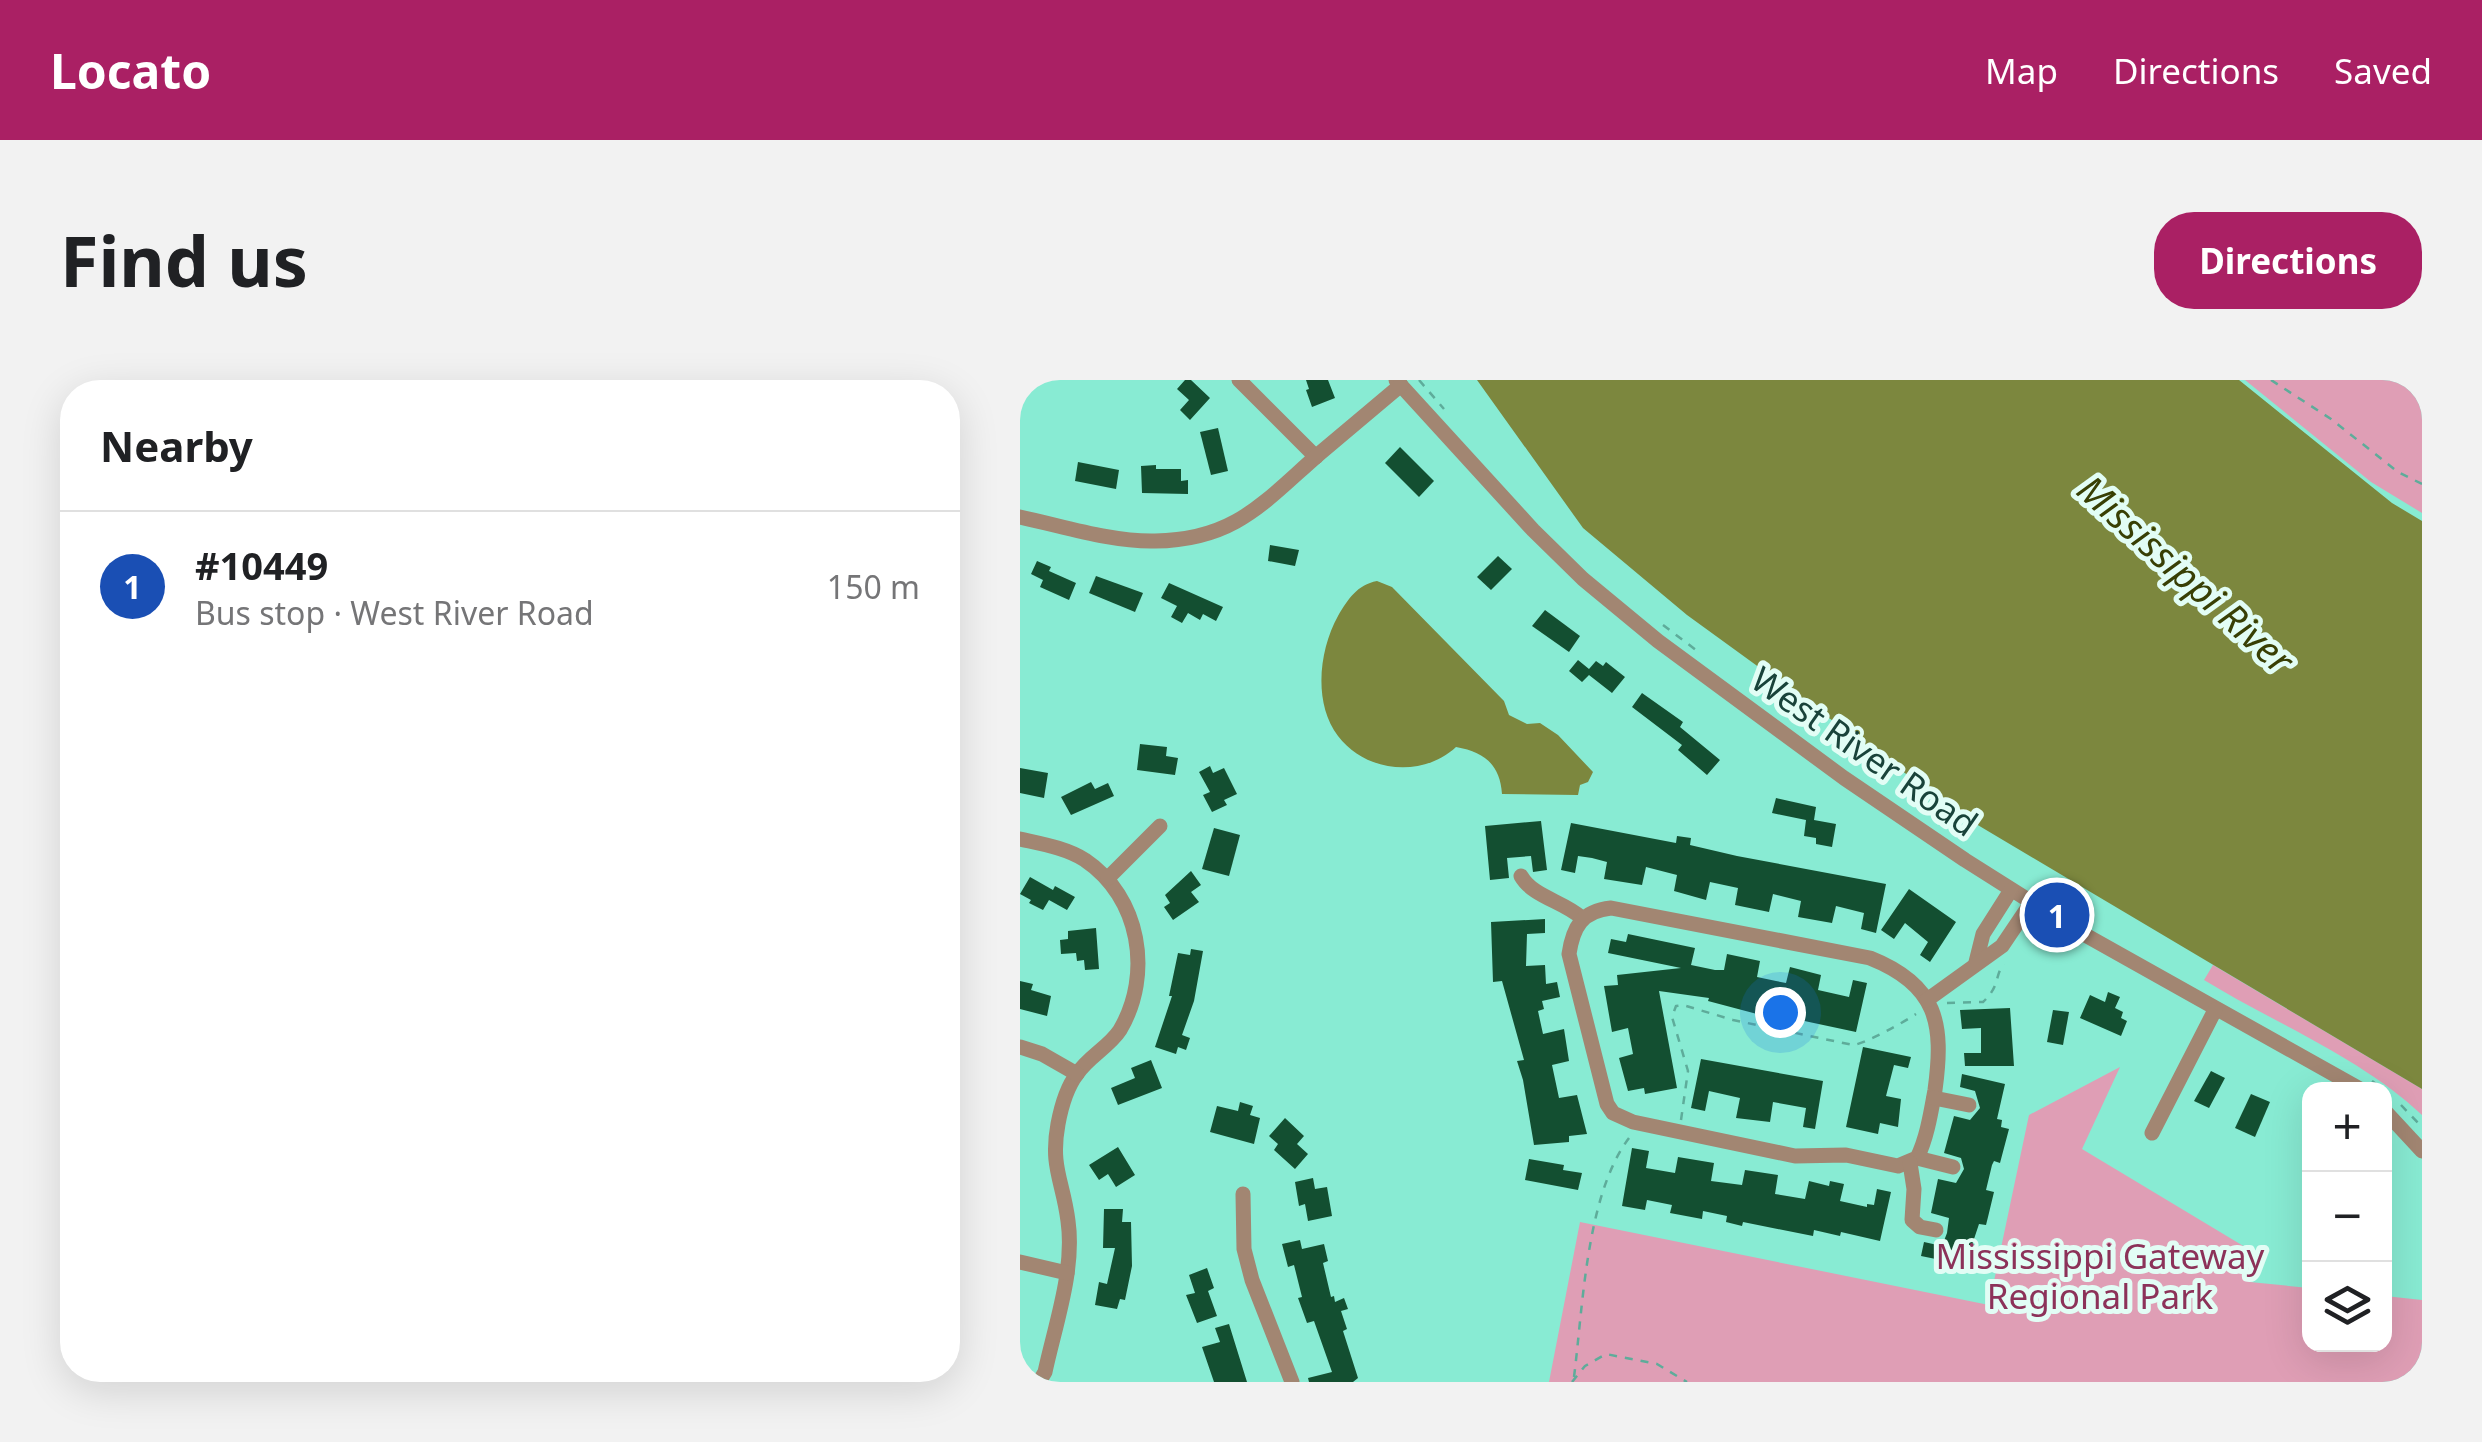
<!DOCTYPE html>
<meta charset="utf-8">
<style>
:root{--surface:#fff;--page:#f2f2f2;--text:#202124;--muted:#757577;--line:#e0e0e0;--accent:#aa2064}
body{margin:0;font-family:"Noto Sans",sans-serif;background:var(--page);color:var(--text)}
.controls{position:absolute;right:30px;bottom:30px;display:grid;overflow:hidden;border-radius:20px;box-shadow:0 10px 40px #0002}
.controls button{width:90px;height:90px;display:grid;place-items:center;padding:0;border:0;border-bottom:2px solid var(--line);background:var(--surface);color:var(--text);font:50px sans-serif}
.you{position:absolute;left:760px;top:632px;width:35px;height:35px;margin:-25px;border:8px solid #fff;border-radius:50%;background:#1a73e8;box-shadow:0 0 0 15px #1a73e833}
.badge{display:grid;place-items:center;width:65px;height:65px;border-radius:50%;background:var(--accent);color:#fff;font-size:32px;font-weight:700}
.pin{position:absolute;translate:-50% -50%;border:5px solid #fff;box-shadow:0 2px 10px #0006}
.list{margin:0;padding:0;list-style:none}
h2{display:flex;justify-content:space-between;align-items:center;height:130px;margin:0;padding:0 40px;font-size:42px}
h2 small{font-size:32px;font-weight:400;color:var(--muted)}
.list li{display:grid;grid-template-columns:65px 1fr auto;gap:30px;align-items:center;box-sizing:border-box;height:150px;padding:0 40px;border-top:2px solid var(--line)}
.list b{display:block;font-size:38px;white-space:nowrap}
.list p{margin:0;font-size:32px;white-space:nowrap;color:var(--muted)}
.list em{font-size:32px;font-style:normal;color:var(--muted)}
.icon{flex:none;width:55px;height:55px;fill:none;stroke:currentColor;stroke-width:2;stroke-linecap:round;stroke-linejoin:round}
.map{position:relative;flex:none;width:1402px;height:1002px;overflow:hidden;border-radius:40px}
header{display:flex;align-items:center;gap:60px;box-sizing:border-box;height:140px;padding:0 50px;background:var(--accent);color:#fff}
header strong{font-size:48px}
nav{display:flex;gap:55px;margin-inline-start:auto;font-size:35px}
.intro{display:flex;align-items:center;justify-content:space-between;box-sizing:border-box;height:240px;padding:0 60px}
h1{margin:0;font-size:70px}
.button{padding:25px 45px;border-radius:40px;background:var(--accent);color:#fff;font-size:35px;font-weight:700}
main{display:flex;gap:60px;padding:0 60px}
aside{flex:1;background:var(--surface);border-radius:40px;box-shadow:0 10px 40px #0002}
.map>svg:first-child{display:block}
.green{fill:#df9eb5}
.water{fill:#7c873e}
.building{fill:#134f31}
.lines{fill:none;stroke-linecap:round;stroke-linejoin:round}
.path{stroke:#5eac9a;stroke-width:2.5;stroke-dasharray:8 8;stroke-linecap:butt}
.minor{stroke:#a28672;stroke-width:15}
.labels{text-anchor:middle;stroke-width:10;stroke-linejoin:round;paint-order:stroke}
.street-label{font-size:35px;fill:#19433a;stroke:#e2fdf5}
.park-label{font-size:35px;fill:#8c3259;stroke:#e2fdf5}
.water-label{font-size:38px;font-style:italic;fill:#383f04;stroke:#e2fdf5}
</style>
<header>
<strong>Locato</strong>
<nav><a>Map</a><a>Directions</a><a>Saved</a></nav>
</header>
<div class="intro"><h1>Find us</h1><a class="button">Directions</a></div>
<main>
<aside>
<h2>Nearby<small></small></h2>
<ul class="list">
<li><span class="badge" style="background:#1a4fb4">1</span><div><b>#10449</b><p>Bus stop · West River Road</p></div><em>150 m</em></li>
</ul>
</aside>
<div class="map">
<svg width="1402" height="1002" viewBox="0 0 1402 1002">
<rect width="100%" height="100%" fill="#88ebd3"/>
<g class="green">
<path d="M1225,0H1402V133L1351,102Z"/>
<path d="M1193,585L1402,709V735C1340,677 1256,644 1184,600Z"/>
<path d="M1100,687L1062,769L1235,873L1230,902L1289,908L1290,964H1364L1365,916L1402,920V1002H529L560,842L969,925L1009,735Z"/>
</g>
<g class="water">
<path d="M457,0H1219L1372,123L1402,141V709L951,441L667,235L563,148Z"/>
<path d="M357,201L372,207L484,321L489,335L507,344L520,343L538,355L573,392L568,402L560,405L558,415L482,414C480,385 465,372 436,367C403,398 346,393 318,356C293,323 299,270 318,236C328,219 337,205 357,201Z"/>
</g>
<g class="building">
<path d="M165,0H171L190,18L170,40L160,30L169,20L157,9Z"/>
<path d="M286,0H308L315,18L292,27L286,10L289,9Z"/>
<path d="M198,48L208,91L191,95L180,52Z"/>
<path d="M380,67L414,101L399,117L365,83Z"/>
<path d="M58,82L99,90L96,109L55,101Z"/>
<path d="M136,85V89H161V101L168,100V114L122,113L121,86Z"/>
<path d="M250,165L279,170L275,186L248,181Z"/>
<path d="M478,176L492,189L471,210L457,197Z"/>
<path d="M17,181L31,187L29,191L56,203L49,220L20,207L23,200L11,194Z"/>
<path d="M76,196L123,213L115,232L69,213Z"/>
<path d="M149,203L203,227L196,241L183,234L180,240L168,233L162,243L151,237L157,226L141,218Z"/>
<path d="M525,230L560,256L549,272L512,246Z"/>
<path d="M558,280L569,289L576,281L583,286L586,282L605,297L592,313L569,295L562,302L549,291Z"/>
<path d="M622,313L663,342L660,347L700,380L687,395L658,370L662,365L612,327Z"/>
<path d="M120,364L147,367L146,376L158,378L155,395L117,390Z"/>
<path d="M190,386L193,393L204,388L217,414L204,420L207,425L192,432L183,415L190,412L179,392Z"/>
<path d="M0,388L28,393L24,418L0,413Z"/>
<path d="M71,402L75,409L88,403L94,416L51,435L41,417Z"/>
<path d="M756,418L796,427L794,440L816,444L812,467L796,464V458L784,456L786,440L752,433Z"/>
<path d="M521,441L527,490L513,492L511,476L487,478L489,498L470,500L465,446Z"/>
<path d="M551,443L656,463L657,456L671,458L670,465L717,476L866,504L856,553L841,549L844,533L816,526L812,543L778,537L781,521L753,514L749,532L715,525L718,508L690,502L686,520L654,511L657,495L626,487L622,505L584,499L587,482L572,478L558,476L555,493L541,490Z"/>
<path d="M194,448L220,455L209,496L182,489Z"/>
<path d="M171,491L181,505L171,512L179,522L153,540L144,527L150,523L145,515Z"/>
<path d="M10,497L33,510L35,506L55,517L47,530L29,520L23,530L9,523L11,520L0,514Z"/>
<path d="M889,509L936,542L910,582L900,575L908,562L885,543L874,559L861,550Z"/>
<path d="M525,539V553L507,554L506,586L525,585L526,604L537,602L540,617L522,621L524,629L518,631L523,654L544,649L549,681L532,685L539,718L557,715L567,754L549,756V762L514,765L503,700L497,681L504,680L482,601L473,602L471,542Z"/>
<path d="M76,548L79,589L65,590L64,580L57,581L56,573L41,574L40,560L48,559V551Z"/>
<path d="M608,554L675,568L671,585L695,590H704L707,574L740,581L737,597L756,601L766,603L770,587L801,595L798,610L829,617L833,600L847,603L836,652L761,636L763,629L739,624L737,634L688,621L689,618L639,611L657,708L625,714L624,708L608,711L599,678L613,674L608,648L592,652L584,606L598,605L597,595L661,588L588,573L591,559L606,562Z"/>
<path d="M171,569L183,571L174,621L162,655L170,658L166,670L158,667L156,674L135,667L152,616H149L158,573L170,575Z"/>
<path d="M0,601L13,604L11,610L31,616L27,636L0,629Z"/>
<path d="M1088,612L1100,617L1095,628L1103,632L1101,638L1107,641L1101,656L1060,638L1070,615L1085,622Z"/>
<path d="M990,628L994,686H945L944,673H961V648L942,649L940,630Z"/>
<path d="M1033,630L1049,632L1043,665L1027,662Z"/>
<path d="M843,667L891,677L888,688L874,685L866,716L881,719L878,747L860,743L858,754L826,747Z"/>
<path d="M681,679L803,701L795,749L783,747L786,728L753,722L750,742L716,738L720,718L689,711L685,731L671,728Z"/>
<path d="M131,680L142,708L98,725L91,708L115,698L111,688Z"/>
<path d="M1191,691L1205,698L1189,728L1174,721Z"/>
<path d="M942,694L985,704L977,739L982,740L981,747L989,749L980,783L974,781L972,785L966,810L974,812L968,837L966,845L959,844L952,865L955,866L950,886L901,876L904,862L922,866L927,853L929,838L911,833L918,799L936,803L944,789L941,778L924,773L934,736L950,740L960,728L955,711L940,707Z"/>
<path d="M1231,714L1250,722L1235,757L1215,748Z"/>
<path d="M220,722L233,726L230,735L240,738L234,764L190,752L197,726L218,731Z"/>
<path d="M265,738L284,756L277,764L288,774L275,789L254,770L258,764L249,756Z"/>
<path d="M98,767L115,795L96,807L88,794L79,800L69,785Z"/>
<path d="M612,768L629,771L626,788L655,793L658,777L694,783L691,801L722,805L725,790L758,795L755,814L785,819L789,801L809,806L810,801L824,804L820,821L847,827V824L854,825L857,809L871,812L860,861L821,852L820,856L794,850L793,856L723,842L722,846L706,842L707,836L683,831L682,839L650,833L652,825L627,820L625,830L602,826Z"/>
<path d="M509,779L544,785L543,790L562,793L558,810L505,800Z"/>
<path d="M293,798L295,809L307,807L312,836L288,841L285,824L279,826L275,802Z"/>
<path d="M84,829H103L102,842H111L112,886L105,920L100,919L97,929L75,925L79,902L87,904L95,868H83Z"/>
<path d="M280,860L282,869L304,864L308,881L303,883L311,917L314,916L315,922L324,918L328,929L321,931L327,949L323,951L338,998L333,1002H289L288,998L312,992L294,941L287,943L278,918L282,917L274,885L268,887L262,864Z"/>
<path d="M187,888L194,908L188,911L197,936L177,943L166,915L175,913L169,895Z"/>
<path d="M209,944L227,1002H194L182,967L200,962L195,948Z"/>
</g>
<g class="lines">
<g class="path">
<path d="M399,0L424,29"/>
<path d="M1251,0L1311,39L1378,92L1402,104"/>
<path d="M643,245L680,273"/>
<path d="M927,623L963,622C981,605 974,596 984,584"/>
<path d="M1352,701L1363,709"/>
<path d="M1381,725L1402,747"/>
<path d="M661,740L668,691L652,637L656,626L663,625L713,640L833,665C845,664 884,642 896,634"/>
<path d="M554,997C563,927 566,815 609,758"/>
<path d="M552,1002L565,986L586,974L637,984L667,1002"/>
</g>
<g class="minor">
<path d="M219,0L296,77"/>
<path d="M376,0L513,150L563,199L638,261L824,398L945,480L1051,547L1340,709"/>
<path d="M0,137C43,146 91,162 135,161C215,160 244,122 299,74C326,51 354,28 381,5"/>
<path d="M0,459C22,464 46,468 65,480C120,517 133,594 100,650C89,667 68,677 57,694C47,707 41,728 38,744C30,787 43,801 48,841C55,890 35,945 25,992L19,1002"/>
<path d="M501,496C513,517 543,521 562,538"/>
<path d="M88,498L140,446"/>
<path d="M591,528L850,578C918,605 924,644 915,710C911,732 907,758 897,778L878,786L826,775L775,776L613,742L593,733L587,724L549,574C553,547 562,531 591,528Z"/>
<path d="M956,582L963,554L991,510"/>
<path d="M907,620L982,566L1011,523"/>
<path d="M0,667L22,674L57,694"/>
<path d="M914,718L949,725"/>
<path d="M1364,730L1402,771"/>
<path d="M1132,753L1195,630"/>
<path d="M897,778L933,787"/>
<path d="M890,783L894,809L892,840L900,847L916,850"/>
<path d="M223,814L224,869L232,900L272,1002"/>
<path d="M0,882L47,893"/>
</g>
</g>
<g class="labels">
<g class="street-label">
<text transform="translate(844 372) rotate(35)" y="12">West River Road</text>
</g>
<g class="park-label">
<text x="1080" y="889">Mississippi Gateway<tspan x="1080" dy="40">Regional Park</tspan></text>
</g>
<g class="water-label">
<text transform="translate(1165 195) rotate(42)" y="13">Mississippi River</text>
</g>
</g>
</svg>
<div class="controls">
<button>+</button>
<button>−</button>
<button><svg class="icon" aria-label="layers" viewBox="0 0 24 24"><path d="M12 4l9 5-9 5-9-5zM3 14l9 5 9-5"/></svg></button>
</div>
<div class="you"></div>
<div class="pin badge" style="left:1037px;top:535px;background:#1a4fb4">1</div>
</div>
</main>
